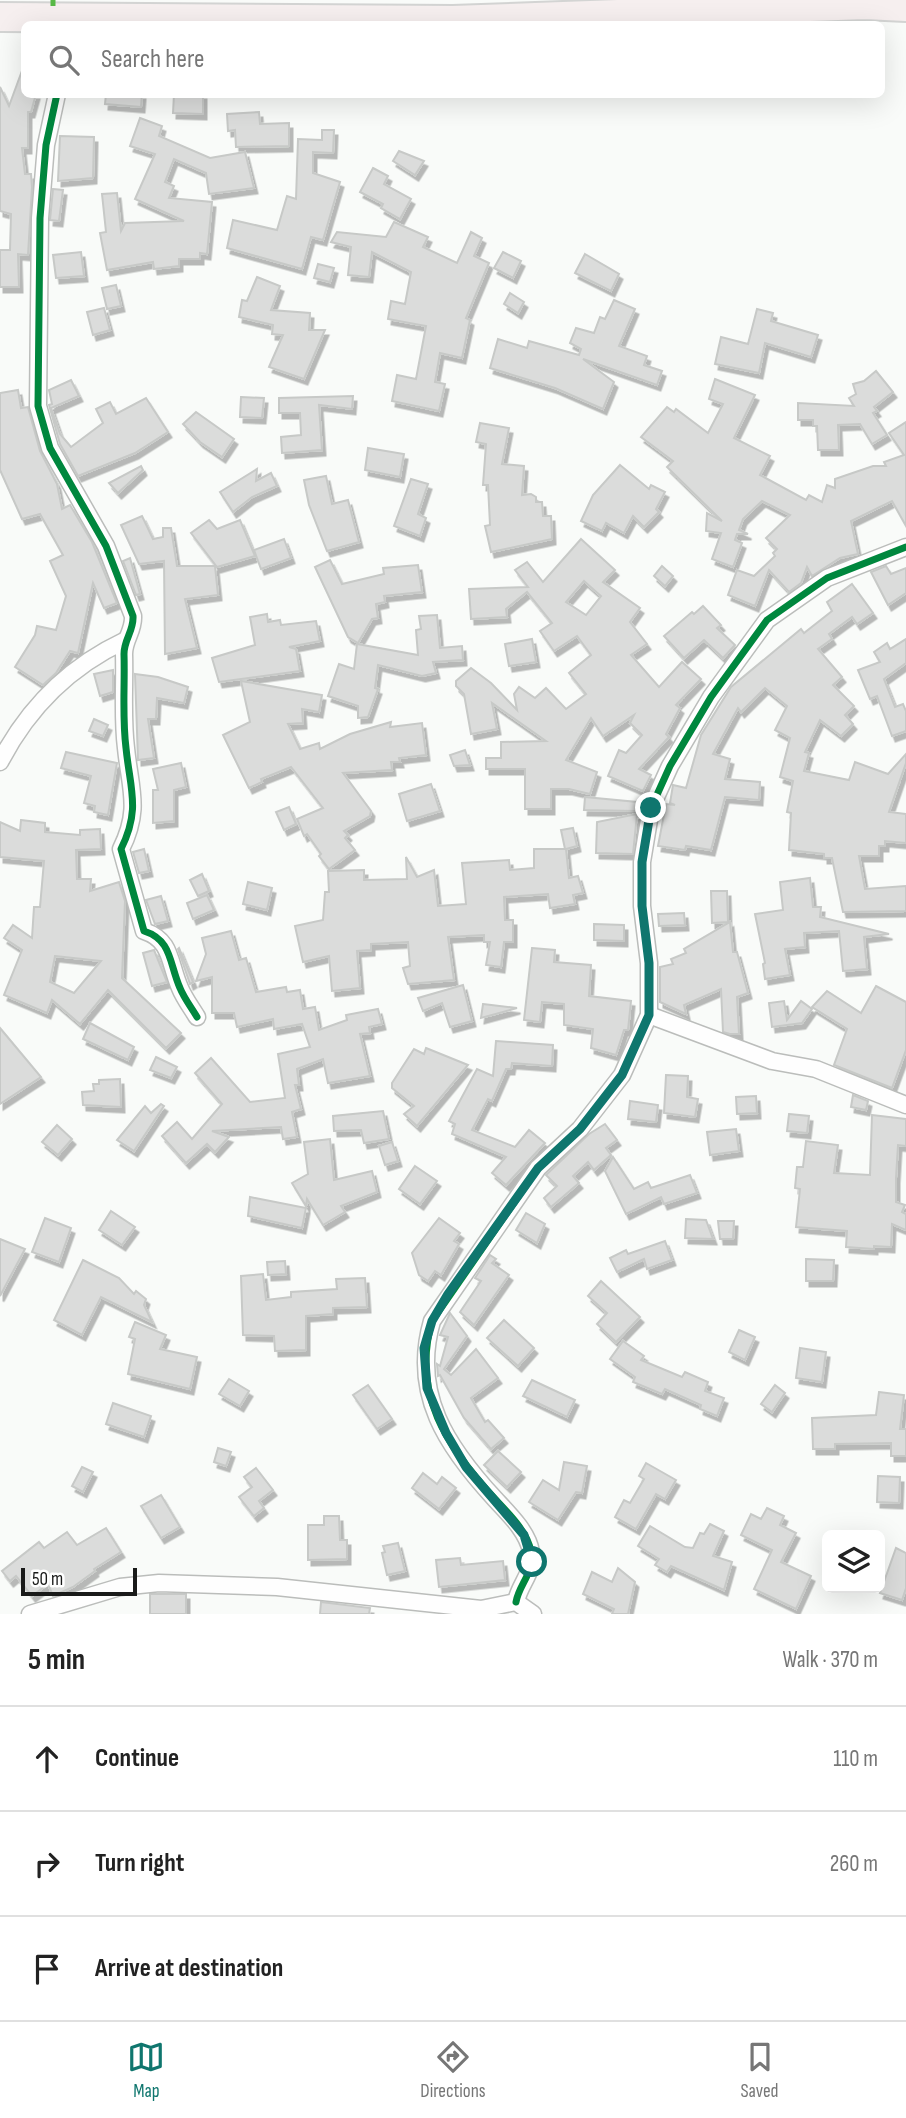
<!DOCTYPE html>
<meta charset="utf-8">
<style>
:root{--surface:#fff;--page:#f2f2f2;--text:#222;--muted:#767676;--line:#e0e0e0;--accent:#0f766e}
body{margin:0;font-family:"Sofia Sans Condensed",sans-serif;background:var(--page);color:var(--text)}
.controls{position:absolute;right:21px;bottom:21px;display:grid;overflow:hidden;border-radius:10px;box-shadow:0 7px 28px #0002}
.controls button{width:63px;height:63px;display:grid;place-items:center;padding:0;border:0;border-bottom:2px solid var(--line);background:var(--surface);color:var(--text);font:35px sans-serif}
.scale{position:absolute;left:21px;bottom:18px;width:116px;box-sizing:border-box;padding-left:7px;border:4px solid #191a19;border-top:0;font-size:19px;line-height:24px;white-space:nowrap;color:#191a19;-webkit-text-stroke:5px #fff;paint-order:stroke}
.stop{position:absolute;width:21px;height:21px;margin:-16px;border:5px solid #0f766e;border-radius:50%;background:#fff}
.stop.end{background:#0f766e;border-color:#fff;box-shadow:0 2px 7px #0008}
.list{margin:0;padding:0;list-style:none}
h2{display:flex;justify-content:space-between;align-items:center;height:91px;margin:0;padding:0 28px;font-size:30px}
h2 small{font-size:23px;font-weight:400;color:var(--muted)}
.list li{display:grid;grid-template-columns:46px 1fr auto;gap:21px;align-items:center;box-sizing:border-box;height:105px;padding:0 28px;border-top:2px solid var(--line)}
.list b{display:block;font-size:26px;white-space:nowrap}
.list em{font-size:23px;font-style:normal;color:var(--muted)}
.icon{flex:none;width:38px;height:38px;fill:none;stroke:currentColor;stroke-width:2;stroke-linecap:round;stroke-linejoin:round}
.map{position:relative;flex:none;width:906px;height:1614px;overflow:hidden}
.search{position:absolute;background:var(--surface);box-shadow:0 7px 28px #0002;left:21px;right:21px;top:21px;height:77px;display:flex;align-items:center;gap:18px;box-sizing:border-box;padding:0 24px;border-radius:10px;color:var(--muted);font-size:26px}
.sheet{height:406px;background:var(--surface)}
nav{display:flex;justify-content:space-around;align-items:center;box-sizing:border-box;height:98px;border-top:2px solid var(--line);background:var(--surface);font-size:19px;color:var(--muted)}
nav a{display:grid;justify-items:center;gap:4px}
nav .on{color:var(--accent)}
.map>svg:first-child{display:block}
.building{fill:#dbdcdb;stroke:#c7c9c7;stroke-width:2;fill-rule:evenodd;filter:url(#shadow)}
.lines{fill:none;stroke-linecap:round;stroke-linejoin:round}
.street-casing{stroke:#bbbdbb;stroke-width:19}
.highway-casing{stroke:#d3d4d3;stroke-width:32}
.street{stroke:#fefefe;stroke-width:16}
.highway{stroke:#f6efef;stroke-width:28}
.quiet{stroke:#58b947;stroke-width:5;stroke-dasharray:10 5;stroke-linecap:butt}
.cycleway-casing{stroke:#fff;stroke-width:11}
.cycleway{stroke:#00873e;stroke-width:7}
.route{stroke:#0f766e;stroke-width:9}
</style>
<div class="map">
<svg width="906" height="1614" viewBox="0 0 906 1614">
<defs>
<filter id="shadow"><feDropShadow dx="3.5" dy="5.5" stdDeviation="0" flood-color="#0004"/></filter>
</defs>
<rect width="100%" height="100%" fill="#f9fbf9"/>
<g class="building">
<path d="M23,68L24,94H36L31,112H28V148H22L25,174H31L32,187L28,255L18,254L19,287H0V250H10L11,214L0,211V87L9,106Z"/>
<path d="M106,94H142L141,107L105,104Z"/>
<path d="M174,94H203V114L173,113Z"/>
<path d="M259,112L260,124L289,123V146L236,147L235,130L228,131L227,114Z"/>
<path d="M140,118L162,126L159,136L210,158L245,152L254,188L209,194L206,173L174,159L165,182L174,186L169,198L212,202L207,254L200,253V259H179V266L154,269L153,262L107,270L100,233L106,232L102,194L117,193L121,231L125,223L184,221L135,199L155,154L130,146Z"/>
<path d="M322,130H334L333,153L313,152V173L340,182L323,240L311,237L302,269L227,248L233,220L277,230L287,196L296,199L298,139L322,140Z"/>
<path d="M60,136L94,137L93,178L58,181Z"/>
<path d="M399,151L424,161L415,175L393,161Z"/>
<path d="M373,168L388,176L384,184L411,199L400,219L381,208L383,204L360,192Z"/>
<path d="M53,189L63,190L59,221L50,220Z"/>
<path d="M394,222L428,237L423,247L457,263L471,232L482,238L474,256L489,263L466,318L470,320L462,358L440,353L435,382L445,384L439,411L392,401L397,375L416,379L426,326L388,319L391,301L405,304L411,272L372,252L369,277L348,275L351,247L331,242L337,232L386,237Z"/>
<path d="M81,252L84,276L56,278L53,255Z"/>
<path d="M503,252L521,261L513,278L494,268Z"/>
<path d="M585,254L619,274L611,291L575,273Z"/>
<path d="M318,264L334,268L330,282L314,278Z"/>
<path d="M257,277L280,286L271,310L310,313L309,330H325L304,379L269,367L283,335L272,334L273,325L239,317L242,300L247,301Z"/>
<path d="M116,285L121,306L107,309L102,288Z"/>
<path d="M510,293L524,302L518,313L504,304Z"/>
<path d="M614,300L635,309L619,346L647,356L644,365L662,371L657,385L583,359L614,382L603,409L555,388L490,368L498,339L527,348L529,341L579,355L581,349L570,343L576,328L594,333L600,317L605,319Z"/>
<path d="M104,308L110,330L93,335L87,312Z"/>
<path d="M757,309L773,313L771,321L818,335L811,357L765,343L759,373L715,364L721,337L748,344Z"/>
<path d="M876,371L893,392L874,407L877,411L873,413L887,435L872,444L860,424L838,425L839,450H818L817,426H813V420H798V403L854,406L849,398L856,394L853,384L864,381Z"/>
<path d="M715,379L755,395L734,438L770,456L760,475L806,500L809,495L822,502L827,485L835,488V479L873,466H886L884,462L904,455L889,433L906,422V526L892,501L851,521L858,554L840,558L812,576L807,567L801,583L789,592L769,570L755,606L728,595L737,570L754,576L775,556L773,553L777,549L766,538L790,515L762,501L743,519L739,530L748,534H737L735,540L742,543L733,567L712,559L721,533L706,531L707,513L722,521L667,467L673,461L641,437L667,407L674,412L676,409L708,433L723,404L709,399Z"/>
<path d="M71,380L79,396L51,408L60,434L71,447L103,423L96,409L110,402L116,414L146,398L168,432L135,453L78,476L60,444L49,405L52,404L49,390Z"/>
<path d="M18,390L21,408L28,407L40,451L57,484L62,509L70,505L92,542L117,603L104,608L93,583L78,653L70,651L56,673L43,685L15,667L35,635L37,626L56,630L66,596L50,561L63,555L40,514L22,519L0,470V393Z"/>
<path d="M353,396L352,409L319,405L322,450L282,453L281,437L301,435L300,413H279V398Z"/>
<path d="M241,397L264,398L262,418L240,417Z"/>
<path d="M196,412L234,439L222,457L200,442L183,424Z"/>
<path d="M480,423L509,428L502,464L524,466L522,495L531,494L536,497V502H542L543,516H551L552,539L491,552L485,526L490,525L488,485H483L486,444L476,442Z"/>
<path d="M368,448L404,454L400,477L365,470Z"/>
<path d="M620,465L649,489L651,485L665,492L656,509L659,512L644,527L633,516L624,533L606,523L602,531L581,521L593,495Z"/>
<path d="M141,466L143,470L118,493L109,483Z"/>
<path d="M257,469L256,481L271,473L277,486L252,497L233,512L220,492Z"/>
<path d="M326,476L332,504L348,500L359,542L327,551L309,505L304,480Z"/>
<path d="M411,479L428,484L418,514L426,518L420,536L394,526Z"/>
<path d="M142,516L153,539L163,537V528H171L177,566H215L218,595L185,599L197,648L165,654L164,561L139,564L121,525Z"/>
<path d="M209,520L217,529L240,520L255,556L217,567L191,533Z"/>
<path d="M284,539L291,558L261,569L254,550Z"/>
<path d="M581,539L615,570L603,582L640,608L630,622L647,644L631,655L659,687L682,662L701,679L676,705L680,708L666,734L669,737L639,769L651,775L643,791L608,776L619,750L626,753L642,735L630,723L634,715L603,736L591,718L566,760L597,772L590,794L569,789H551V809H525V769H486V758H501V742L546,741L492,703L497,729L471,734L464,694L456,686V681L471,668L491,683L517,710L514,694L519,687L535,698L546,688L566,709L586,694L569,673L591,655L577,636L554,651L540,631L552,623L527,592L506,609L507,617L471,619L469,589L528,587L515,570L527,562L543,582ZM584,581L601,596L586,615L566,602Z"/>
<path d="M130,558L140,594L136,595L123,561Z"/>
<path d="M330,560L342,584L384,574L383,568L418,565L422,592L384,596L385,602L376,604L378,618L372,619L358,643L348,637L315,567Z"/>
<path d="M662,566L673,576L665,586L654,576Z"/>
<path d="M886,566L891,574L906,568V593L888,605L871,572Z"/>
<path d="M852,584L873,613L857,624L852,617L829,634L832,639L818,649L842,677L833,685L854,706L845,715L853,724L841,736L820,720L805,752L809,753L804,771L849,780L855,762L888,774L906,754V763L889,812L906,814V843L885,841V846H879V856H859L865,889L906,886V911L843,912L832,858H824V854L789,850L791,813L787,812L793,781L780,777L790,738L775,730L787,706L765,688L741,712L738,708L713,754L730,759L725,779L760,782L759,800L725,797L711,850L686,846L685,850L658,846L666,804L675,805L670,803L673,785L686,788L701,735L731,687L801,629L804,633L832,611L827,602Z"/>
<path d="M703,606L721,625L717,628L735,645L723,658L704,640L684,658L664,636L692,612L694,614Z"/>
<path d="M267,614L268,622L280,620L281,625L316,621L320,641L289,647L296,649L300,671L219,682L212,658L255,645L250,617Z"/>
<path d="M437,615L440,648L462,646L463,660L433,662L436,673L422,676L378,665L375,688L378,689L368,717L358,718V706L328,696L339,664L354,669L357,644L418,655L416,630L421,629L419,616Z"/>
<path d="M532,639L536,662L509,666L505,644Z"/>
<path d="M906,639V663L884,679L895,707L903,704L906,711V731L892,736L877,696L870,699L858,670L880,662L874,652L887,643L890,649Z"/>
<path d="M113,670V692L100,696L94,674Z"/>
<path d="M135,674L158,677L188,687L184,703L157,698L156,719H148L154,758L138,760Z"/>
<path d="M241,681L322,695L319,712L302,709L303,723L288,724L300,749L319,743L320,749L350,734L391,722L390,727L422,723L426,755L399,758L400,762H391L392,770L343,773L371,811L370,816L344,831L348,835L345,838L355,850L329,869L319,856L321,854L307,834L304,836L297,819L323,808L295,772L291,767L261,779L262,782L249,788L223,735L250,722Z"/>
<path d="M94,719L108,725L103,736L89,731Z"/>
<path d="M465,750L470,765L454,766L450,755Z"/>
<path d="M66,752L117,763L108,815L94,812L95,806L84,803L91,776L61,768Z"/>
<path d="M181,763L186,787L174,790V821L153,823V790H158L153,769Z"/>
<path d="M431,784L440,811L407,821L399,794Z"/>
<path d="M585,797L637,802L636,811L584,810Z"/>
<path d="M289,807L296,824L284,830L276,812Z"/>
<path d="M637,814L633,854L596,853L597,822Z"/>
<path d="M21,820L45,823V832L80,835V830L100,829L101,849L76,850L77,879H91L90,891L119,882L125,901L122,978L181,1033L166,1048L108,990L80,1024L52,1000L47,1013L4,995L22,950L4,938L13,925L32,938L34,907H40L44,861L0,857V822L20,831ZM55,956L101,961L74,993L50,982Z"/>
<path d="M573,828L577,846L566,849L569,878L578,876L583,893L573,895L575,904L550,908L548,894L504,897L505,920H513V942H504L501,967L486,965L490,942H484V935L448,937L454,980L408,984L403,968L410,966L408,942L371,944V950L357,951L360,988L332,991L329,956L303,962L295,926L323,920L325,892H329L328,871L364,870V880L407,879L406,857L417,877L434,870L438,906L466,904L462,863L509,860L510,870L534,868V849H565L561,830Z"/>
<path d="M144,849L149,871L139,873L133,852Z"/>
<path d="M202,874L209,891L198,896L190,880Z"/>
<path d="M810,878L813,907H821L820,917L889,934L864,937L867,969L843,971L839,931L804,933L805,947L785,949L790,975L765,979L763,964L765,963L755,914L783,910L780,882Z"/>
<path d="M248,882L272,888L267,910L243,904Z"/>
<path d="M711,891H727L728,922L712,923Z"/>
<path d="M207,895L214,910L193,919L187,903Z"/>
<path d="M161,896L168,921L155,924L146,900Z"/>
<path d="M684,913L685,925L659,926L658,914Z"/>
<path d="M730,922L733,952H737L748,993L737,997L739,1034H730L723,1032L721,989L684,1005L686,1014L660,1002V967L673,964L671,959L686,953L684,949Z"/>
<path d="M594,924L624,925V941L594,940Z"/>
<path d="M231,931L239,960L246,958L256,992L286,987L287,992L300,990L303,1009L315,1007L319,1030L347,1020L346,1015L378,1009L382,1024L369,1027L370,1033L360,1034L370,1076L328,1083L323,1059L297,1069L299,1085H295L301,1109L292,1112L297,1137L283,1139L281,1127L212,1131L229,1137L215,1152L207,1144L186,1163L162,1136L177,1122L192,1139L222,1104L195,1073L211,1058L250,1102L285,1098L278,1054L310,1047L302,1024L274,1029L273,1019L237,1027L234,1013H212V977L196,981L206,954L202,938Z"/>
<path d="M179,948L193,982L190,984L178,949Z"/>
<path d="M532,948L555,950L554,962L591,965L589,996L631,1001L628,1030H624L616,1055L591,1048L593,1029L564,1025V1004L542,1002L540,1022L524,1020Z"/>
<path d="M154,950L167,982L152,986L143,953Z"/>
<path d="M463,985L472,1021L450,1027L442,1003L423,1011L418,998Z"/>
<path d="M876,986L906,1002V1050L892,1088L834,1065L847,1029L812,1007L827,991L861,1013Z"/>
<path d="M784,1001L787,1020L801,1001L812,1009L802,1023L772,1027L769,1003Z"/>
<path d="M483,1004L517,1008L481,1018Z"/>
<path d="M90,1023L134,1047L128,1060L83,1039Z"/>
<path d="M0,1028L41,1077L0,1104Z"/>
<path d="M496,1041L553,1045L552,1066L512,1063L511,1069H506L492,1101L488,1099L472,1130L515,1147L529,1130L545,1143L506,1185L492,1173L506,1157L452,1134L455,1124L449,1121L477,1069L493,1076Z"/>
<path d="M426,1048L468,1065L417,1126L404,1114L414,1106L392,1088V1083L414,1049L424,1054Z"/>
<path d="M156,1057L177,1067L171,1078L150,1070Z"/>
<path d="M666,1075L688,1076L687,1097L698,1099L695,1117L664,1113Z"/>
<path d="M120,1079L121,1107L83,1105L82,1092L94,1091L93,1084H99V1080Z"/>
<path d="M853,1095L868,1101L866,1110L851,1107Z"/>
<path d="M756,1096L757,1113L737,1114L736,1097Z"/>
<path d="M630,1101L658,1105L656,1122L628,1119Z"/>
<path d="M161,1104L164,1106L134,1151L117,1140L145,1106L151,1113Z"/>
<path d="M383,1111L389,1139L364,1143L361,1130L334,1131L333,1116Z"/>
<path d="M789,1114L809,1116L807,1133L787,1131Z"/>
<path d="M872,1115L906,1119V1146L898,1145L896,1178V1202L905,1205L902,1212L906,1214V1230L892,1224L891,1247L874,1246V1249L846,1247L847,1231L796,1227L800,1189L795,1188L797,1167H803L806,1141L838,1145L834,1173L870,1175Z"/>
<path d="M605,1124L617,1140L606,1148L611,1155L594,1170L588,1162L573,1176L579,1183L551,1207L544,1198L557,1186L546,1175L589,1134Z"/>
<path d="M57,1125L72,1139L58,1155L42,1142Z"/>
<path d="M736,1129L739,1151L710,1155L707,1132Z"/>
<path d="M330,1139L334,1180L372,1171L377,1192L341,1206L345,1212L323,1225L307,1199L306,1206L292,1183L308,1174L304,1142Z"/>
<path d="M392,1142L398,1161L385,1165L379,1146Z"/>
<path d="M613,1157L634,1189L648,1182L651,1188L690,1175L697,1193L664,1204L661,1197L626,1214L605,1171Z"/>
<path d="M415,1166L437,1181L420,1204L399,1189Z"/>
<path d="M250,1197L306,1208L302,1228L248,1216Z"/>
<path d="M111,1211L135,1227L122,1245L99,1230Z"/>
<path d="M526,1213L545,1224L537,1243L516,1230Z"/>
<path d="M45,1218L71,1228L59,1262L32,1252Z"/>
<path d="M439,1218L460,1233L454,1241L459,1244L441,1275L435,1271L428,1281L419,1275L412,1253Z"/>
<path d="M686,1219L706,1220L713,1239L685,1238Z"/>
<path d="M718,1221H734L733,1239H720Z"/>
<path d="M0,1239L25,1249L0,1296Z"/>
<path d="M665,1241L672,1260L647,1269L644,1259L617,1272L610,1258L626,1250L628,1254Z"/>
<path d="M490,1255L496,1259L492,1263L509,1275L474,1325L460,1312L481,1281L475,1278Z"/>
<path d="M806,1259L834,1260L833,1281H806Z"/>
<path d="M83,1260L119,1278L134,1294L136,1291L146,1299L144,1305L152,1322L101,1297L82,1335L54,1320Z"/>
<path d="M285,1261L286,1274L268,1275L267,1262Z"/>
<path d="M263,1274L266,1300L291,1297V1292L337,1289L336,1279L365,1278L367,1307L333,1308V1314L306,1316V1350L275,1351L274,1336L243,1335L241,1276Z"/>
<path d="M601,1281L640,1317L616,1342L597,1324L607,1313L588,1296Z"/>
<path d="M450,1313L467,1336L444,1369L451,1375L476,1349L498,1378L471,1398L485,1422L488,1420L504,1438L491,1449L464,1418L440,1375L438,1376L437,1364L440,1366L448,1337L440,1335Z"/>
<path d="M504,1320L534,1348L518,1366L487,1338Z"/>
<path d="M135,1322L166,1335L160,1349L197,1357L190,1389L128,1374L135,1339L129,1337Z"/>
<path d="M739,1330L755,1337L745,1360L729,1352Z"/>
<path d="M623,1341L644,1356L641,1360L682,1377L685,1372L708,1382L705,1391L724,1398L717,1416L700,1409L701,1405L665,1389L662,1394L633,1382L635,1377L610,1359Z"/>
<path d="M800,1348L826,1352L822,1382L796,1378Z"/>
<path d="M229,1379L249,1391L240,1406L219,1394Z"/>
<path d="M532,1380L575,1400L567,1417L523,1396Z"/>
<path d="M368,1385L392,1419L377,1429L353,1395Z"/>
<path d="M775,1385L785,1393L772,1412L761,1404Z"/>
<path d="M879,1392L904,1395L900,1429H906V1456H891V1443L835,1444V1449H813L812,1418L876,1415Z"/>
<path d="M113,1403L151,1416L144,1437L106,1424Z"/>
<path d="M218,1448L231,1452L226,1466L214,1462Z"/>
<path d="M498,1451L521,1472L507,1487L484,1465Z"/>
<path d="M564,1462L587,1466L582,1493L576,1492L558,1520L529,1502L543,1480L559,1490Z"/>
<path d="M646,1463L676,1480L665,1499L656,1494L636,1529L615,1517L624,1500L630,1503L644,1479L639,1476Z"/>
<path d="M82,1467L93,1472L83,1492L72,1486Z"/>
<path d="M256,1468L273,1490L259,1501L264,1508L254,1516L239,1497L252,1487L244,1477Z"/>
<path d="M423,1473L437,1484L442,1477L456,1488L439,1509L412,1488Z"/>
<path d="M878,1476L900,1477L899,1503L877,1502Z"/>
<path d="M161,1495L180,1527L161,1538L141,1506Z"/>
<path d="M767,1508L784,1516L780,1525L796,1533L781,1562L811,1576L796,1609L754,1589L772,1550L741,1535L751,1514L761,1519Z"/>
<path d="M324,1516H339L340,1540H347V1559L308,1560V1525H324Z"/>
<path d="M710,1524L724,1531L713,1556L732,1562L724,1590L671,1566L667,1572L655,1565L659,1559L638,1546L650,1526L685,1547L693,1548L700,1533L704,1534Z"/>
<path d="M106,1528L121,1552L94,1569L95,1571L73,1587L53,1596L48,1584L32,1596L16,1576L10,1581L2,1571L39,1542L44,1548L67,1532L77,1545Z"/>
<path d="M398,1543L405,1571L387,1575L382,1553L385,1552L383,1546Z"/>
<path d="M896,1548L906,1553V1588L902,1600L880,1593Z"/>
<path d="M460,1558L461,1565L503,1561L505,1580L439,1587L436,1560Z"/>
<path d="M618,1568L635,1582L628,1614H612L614,1609L583,1594L592,1572L612,1582Z"/>
<rect x="150" y="1594" width="36" height="20"/>
<path d="M321,1602L370,1608L369,1614H320Z"/>
</g>
<g class="lines">
<defs>
<g id="street">
<path d="M57,94L46,145L40,218L38,406L50,448L106,546L133,616C134,631 124,639 124,654C125,685 122,717 126,748C130,789 141,809 121,849L144,931C172,940 169,963 180,988C184,998 191,1007 197,1017"/>
<path d="M0,762C28,708 69,667 124,641"/>
<path d="M649,1015L772,1061L816,1069L906,1105"/>
<path d="M516,1602C519,1584 535,1572 531,1552C528,1532 508,1513 495,1499C447,1447 411,1394 432,1321L538,1168L580,1129L622,1075L649,1015V963L642,906V862L651,808L670,766L711,697L767,620L827,578L906,547"/>
<path d="M30,1614L120,1587L159,1583L277,1587L481,1609L516,1602L533,1614"/>
</g>
<path id="highway" d="M0,17L453,20L865,5L906,7"/>
</defs>
<use href="#street" class="street-casing"/>
<use href="#highway" class="highway-casing"/>
<use href="#street" class="street"/>
<use href="#highway" class="highway"/>
<path class="quiet" d="M53,0V6"/>
<defs>
<g id="cycleway">
<path d="M57,94L46,145L40,218L38,406L50,448L106,546L133,616C134,631 124,639 124,654C125,685 122,717 126,748C130,789 141,809 121,849L144,931C172,940 169,963 180,988C184,998 191,1007 197,1017"/>
<path d="M516,1602C519,1584 535,1572 531,1552C528,1532 508,1513 495,1499C447,1447 411,1394 432,1321L538,1168L580,1129L622,1075L649,1015V963L642,906V862L651,808L670,766L711,697L767,620L827,578L906,547"/>
</g>
</defs>
<use href="#cycleway" class="cycleway-casing"/>
<use href="#cycleway" class="cycleway"/>
</g>
<g class="lines">
<path class="route" d="M532,1562L524,1535L466,1467L446,1433L427,1388L424,1348L432,1321L448,1294L538,1168L580,1129L622,1075L649,1015V963L642,906V862L651,808"/>
</g>
</svg>
<div class="controls">
<button><svg class="icon" aria-label="layers" viewBox="0 0 24 24"><path d="M12 4l9 5-9 5-9-5zM3 14l9 5 9-5"/></svg></button>
</div>
<div class="scale">50 m</div>
<div class="stop" style="left:532px;top:1562px"></div>
<div class="stop end" style="left:651px;top:808px"></div>
<div class="search"><svg class="icon" aria-label="search" viewBox="0 0 24 24"><circle cx="10" cy="10" r="6"/><path d="M15 15l6 6"/></svg>Search here</div>
</div>
<section class="sheet">
<h2>5 min<small>Walk · 370 m</small></h2>
<ul class="list">
<li><svg class="icon" aria-label="ahead" viewBox="0 0 24 24"><path d="M12 20V5M6 11l6-6 6 6"/></svg><div><b>Continue</b></div><em>110 m</em></li>
<li><svg class="icon" aria-label="right" viewBox="0 0 24 24"><path d="M7 20v-9h11M14 6l5 5-5 5"/></svg><div><b>Turn right</b></div><em>260 m</em></li>
<li><svg class="icon" aria-label="arrive" viewBox="0 0 24 24"><path d="M6 21V4h12l-3 4 3 4H6"/></svg><div><b>Arrive at destination</b></div></li>
</ul>
</section>
<nav>
<a class="on"><svg class="icon" aria-label="map" viewBox="0 0 24 24"><path d="M3 6l6-2 6 2 6-2v14l-6 2-6-2-6 2zM9 4v14M15 6v14"/></svg>Map</a>
<a><svg class="icon" aria-label="directions" viewBox="0 0 24 24"><path d="M12 3l9 9-9 9-9-9zM9 14v-3h6M13 9l2 2-2 2"/></svg>Directions</a>
<a><svg class="icon" aria-label="saved" viewBox="0 0 24 24"><path d="M7 4h10v16l-5-4-5 4z"/></svg>Saved</a>
</nav>
